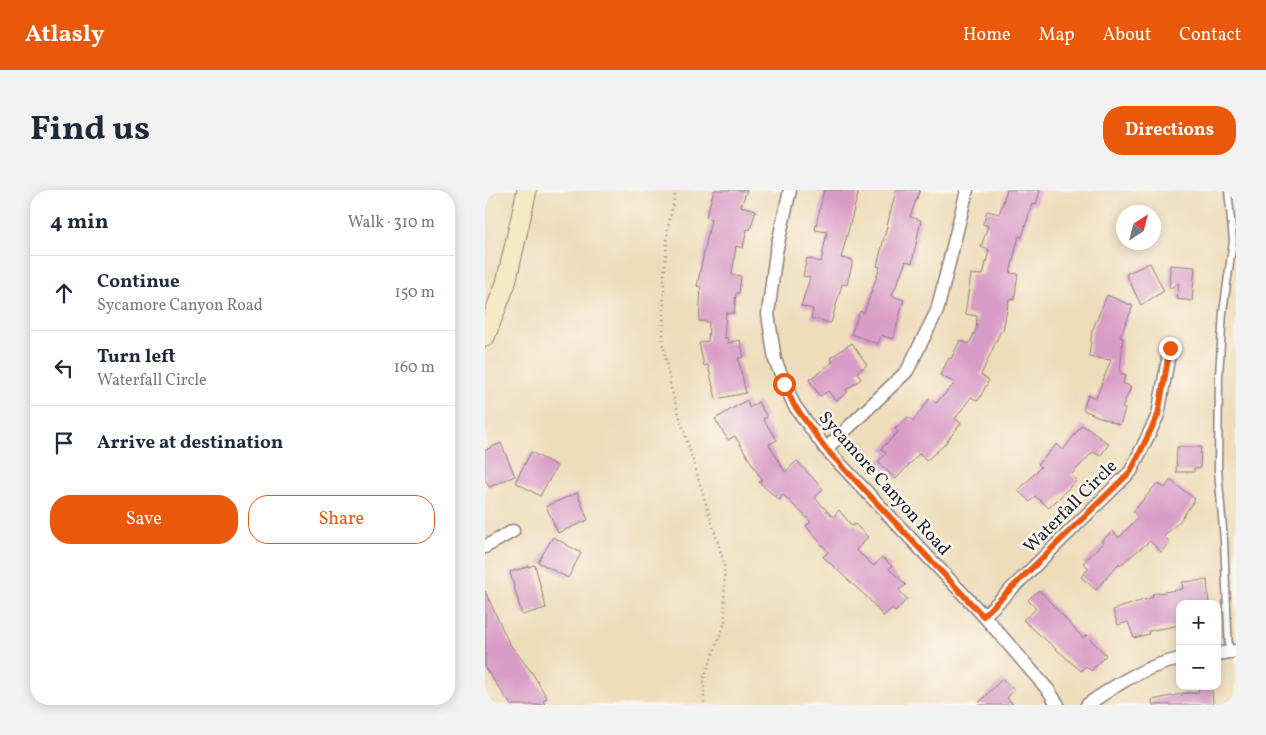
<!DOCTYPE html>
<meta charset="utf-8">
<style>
:root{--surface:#fff;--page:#f2f2f3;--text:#1f2937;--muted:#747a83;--line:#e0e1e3;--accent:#ea580c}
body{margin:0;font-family:Vollkorn,serif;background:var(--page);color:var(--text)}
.controls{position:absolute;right:15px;bottom:15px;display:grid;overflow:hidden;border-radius:10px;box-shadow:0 2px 12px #0003}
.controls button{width:45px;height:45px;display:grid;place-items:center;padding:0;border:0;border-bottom:1px solid var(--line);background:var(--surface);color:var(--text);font:25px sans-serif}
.compass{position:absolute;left:631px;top:15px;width:45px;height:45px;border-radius:50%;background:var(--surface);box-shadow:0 2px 12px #0003;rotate:36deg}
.stop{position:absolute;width:15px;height:15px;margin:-11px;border:4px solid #ea580c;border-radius:50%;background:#fff}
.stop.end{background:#ea580c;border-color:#fff;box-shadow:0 1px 5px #0008}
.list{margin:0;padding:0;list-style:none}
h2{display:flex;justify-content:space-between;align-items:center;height:65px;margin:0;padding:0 20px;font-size:21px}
h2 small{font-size:16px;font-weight:400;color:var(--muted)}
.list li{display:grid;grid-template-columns:32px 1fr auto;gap:15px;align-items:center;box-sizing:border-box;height:75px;padding:0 20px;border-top:1px solid var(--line)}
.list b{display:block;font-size:19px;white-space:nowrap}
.list p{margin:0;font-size:16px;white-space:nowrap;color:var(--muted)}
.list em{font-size:16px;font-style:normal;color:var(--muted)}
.actions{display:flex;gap:10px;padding:15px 20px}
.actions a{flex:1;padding:11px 0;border:1px solid var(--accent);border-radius:20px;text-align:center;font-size:18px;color:var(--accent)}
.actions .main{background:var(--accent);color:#fff}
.icon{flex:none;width:28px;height:28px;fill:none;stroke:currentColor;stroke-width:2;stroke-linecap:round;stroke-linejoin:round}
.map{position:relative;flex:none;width:751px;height:515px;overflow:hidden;border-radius:20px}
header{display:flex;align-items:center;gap:30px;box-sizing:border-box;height:70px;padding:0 25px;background:var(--accent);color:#fff}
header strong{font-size:24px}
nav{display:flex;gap:28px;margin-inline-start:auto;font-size:18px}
.intro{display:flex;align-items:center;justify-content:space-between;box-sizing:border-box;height:120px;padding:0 30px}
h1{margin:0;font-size:35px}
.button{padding:12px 22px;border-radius:20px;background:var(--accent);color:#fff;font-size:18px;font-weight:700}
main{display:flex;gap:30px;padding:0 30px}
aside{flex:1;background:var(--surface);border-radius:20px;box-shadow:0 2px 12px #0003}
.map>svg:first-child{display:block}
.building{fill:#d99cc7}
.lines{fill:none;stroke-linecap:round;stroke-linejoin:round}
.lane-casing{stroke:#887f7b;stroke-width:9}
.street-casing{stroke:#887f7b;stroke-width:15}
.secondary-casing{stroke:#887f7b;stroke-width:21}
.path{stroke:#887f7b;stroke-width:2.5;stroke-dasharray:1 4;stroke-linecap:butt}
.lane{stroke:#fff;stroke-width:6}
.street{stroke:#fff;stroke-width:12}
.secondary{stroke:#f6e9c3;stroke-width:19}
.route{stroke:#ea580c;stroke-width:6}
.labels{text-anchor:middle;stroke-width:5;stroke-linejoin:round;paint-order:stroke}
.street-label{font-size:18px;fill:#22223b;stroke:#fbf7ec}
</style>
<header>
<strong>Atlasly</strong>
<nav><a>Home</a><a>Map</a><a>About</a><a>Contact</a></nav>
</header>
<div class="intro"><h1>Find us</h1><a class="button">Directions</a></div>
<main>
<aside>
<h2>4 min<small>Walk · 310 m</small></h2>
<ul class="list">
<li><svg class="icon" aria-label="ahead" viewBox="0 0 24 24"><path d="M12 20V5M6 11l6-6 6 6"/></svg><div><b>Continue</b><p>Sycamore Canyon Road</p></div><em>150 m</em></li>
<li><svg class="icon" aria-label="left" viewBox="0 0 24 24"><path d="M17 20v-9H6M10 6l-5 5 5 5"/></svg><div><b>Turn left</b><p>Waterfall Circle</p></div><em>160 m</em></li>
<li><svg class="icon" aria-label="arrive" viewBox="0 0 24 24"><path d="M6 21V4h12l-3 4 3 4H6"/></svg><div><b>Arrive at destination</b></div></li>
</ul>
<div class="actions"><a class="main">Save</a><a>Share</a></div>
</aside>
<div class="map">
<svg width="751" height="515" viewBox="0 0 751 515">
<rect width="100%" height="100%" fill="#fbf7ec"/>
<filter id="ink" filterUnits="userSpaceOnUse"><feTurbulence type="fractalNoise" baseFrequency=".02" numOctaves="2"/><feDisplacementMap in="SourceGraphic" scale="10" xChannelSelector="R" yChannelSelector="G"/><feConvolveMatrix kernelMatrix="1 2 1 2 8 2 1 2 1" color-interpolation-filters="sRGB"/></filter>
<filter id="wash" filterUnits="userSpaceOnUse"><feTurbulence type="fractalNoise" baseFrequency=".0096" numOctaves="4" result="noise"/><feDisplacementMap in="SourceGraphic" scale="20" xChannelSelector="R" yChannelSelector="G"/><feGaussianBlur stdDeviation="1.12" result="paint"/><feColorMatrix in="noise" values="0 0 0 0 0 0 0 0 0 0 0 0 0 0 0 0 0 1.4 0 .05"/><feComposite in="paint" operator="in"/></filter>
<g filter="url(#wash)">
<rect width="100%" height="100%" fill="#efdcbb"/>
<g id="blocks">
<g class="building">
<path d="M229,0H262L256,16L271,20L265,40L262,39L258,58L251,56L247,85L256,86L254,103H251L249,123H241L239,148L242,147L243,153L255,150L259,167L253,168L261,203L231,209L223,175L219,176L214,153L223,151L224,132L214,131L216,97L212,96L226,29L221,27Z"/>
<path d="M339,0H374L356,68L368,70L362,95L357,94L346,133L326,128L328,119L316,116L325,87L318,86L322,68L336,72L342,42L330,40Z"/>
<path d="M411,0H435L425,27L436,30L427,73L421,71L407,106L419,110L408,149L396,145L393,154L366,144L375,121L379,123L395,77L392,76Z"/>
<path d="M522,0H555L551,15L547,14L537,47L534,46L525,83L533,84L529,110L524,109L518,141L516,140L496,185L504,190L493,211L486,207L470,229L476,233L459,255L441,271L434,264L411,289L393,272L401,263L396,259L413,242L410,239L423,227L428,231L445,208L451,213L470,193L455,185L464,168L466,169L475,150L484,154L491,139L492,126L480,124L486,84L498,85L504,60L496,57L503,36L498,34L502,21L514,24Z"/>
<path d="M665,73L679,101L656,115L641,84Z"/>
<path d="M685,75L710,77L707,111L692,109L694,93L684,99Z"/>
<path d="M622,105L648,116L635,147L638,148L635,183L641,185L638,193L646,197L637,218L640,219L635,235L598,220L603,205L611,208L626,170L604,167L607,141Z"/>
<path d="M367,153L382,175L372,182L376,189L361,200L363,202L351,211L343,201L335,206L324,190L348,172L345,168Z"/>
<path d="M262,210L264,218L273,212L282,227L278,229L292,250L284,254L300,282L312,271L338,299L330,308L348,327L354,320L367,336L370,334L383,347L371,360L389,376L397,367L407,376L404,379L421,395L414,400L422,409L410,422L407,418L398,426L384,409L338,367L343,362L321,336L326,332L298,305L294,310L274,292L277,290L250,246L243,250L230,229Z"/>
<path d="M597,235L624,254L615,266L608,262L586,285L592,290L564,318L550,306L545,312L533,301L556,277L553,274L572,254L578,260Z"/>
<path d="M16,253L30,286L4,297L0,289V260Z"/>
<path d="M692,257H716L715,278H709V282H691Z"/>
<path d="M46,262L72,276L55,306L30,292Z"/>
<path d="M685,290L710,309L694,332L679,346L685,352L676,362L665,351L635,375L634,373L611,400L596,387L604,378L598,373L618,353L616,351L628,341L634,348L653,327L648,322L672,293L680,298Z"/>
<path d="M92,303L103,330L73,343L61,316Z"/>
<path d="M68,347L96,363L83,388L53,372Z"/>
<path d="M50,375L61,418L37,425L25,382Z"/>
<path d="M722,390L724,414H695V435L663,441L664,444L649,448L643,432L633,435L628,420L668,407L667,404L698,399L697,392Z"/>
<path d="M554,400L598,448L601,445L621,465L606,481L601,476L596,481L538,430L551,419L543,410Z"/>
<path d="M0,401L24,453L48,484L62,508L58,511L60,515H26L0,478Z"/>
<path d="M517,489L529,500L522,508L529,515H492Z"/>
<path d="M727,497L728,515H668L667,510L701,503H713L714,498Z"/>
</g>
</g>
</g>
<g filter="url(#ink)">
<use href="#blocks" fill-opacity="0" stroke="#887f7b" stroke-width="1"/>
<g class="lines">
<defs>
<path id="lane" d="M743,0L748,51L738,122L734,185L733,280L739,351L744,462"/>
<g id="street">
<path d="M305,0L291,62L283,124L290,170L309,215L341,259L499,426L564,501L573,515"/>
<path d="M341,259L422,181L452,121L482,0"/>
<path d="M0,357L28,341"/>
<path d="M499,426L646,281L673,225L685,158"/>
<path d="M732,464L751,461"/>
<path d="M602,515C631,495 659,476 695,469"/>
</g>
<path id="secondary" d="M0,147L21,93L42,0"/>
</defs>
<use href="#lane" class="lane-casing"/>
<use href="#street" class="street-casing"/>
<use href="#secondary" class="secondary-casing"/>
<path class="path" d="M191,0L183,37L179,88L178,154L186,198L239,373L240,432L219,488V515"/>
<use href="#lane" class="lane"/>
<use href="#street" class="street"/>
<use href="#secondary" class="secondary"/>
</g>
</g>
<g class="lines" filter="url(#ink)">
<path class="route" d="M299,194L309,215L341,259L498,426L646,281L673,225L685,158"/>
</g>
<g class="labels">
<g class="street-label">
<text transform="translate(400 293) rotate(48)" y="6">Sycamore Canyon Road</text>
<text transform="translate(585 316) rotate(-45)" y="6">Waterfall Circle</text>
</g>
</g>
</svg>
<div class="controls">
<button>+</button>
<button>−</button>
</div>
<svg class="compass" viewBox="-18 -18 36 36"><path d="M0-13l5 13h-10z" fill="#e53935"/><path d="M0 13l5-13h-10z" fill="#747a83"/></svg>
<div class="stop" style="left:299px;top:194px"></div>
<div class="stop end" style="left:685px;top:158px"></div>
</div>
</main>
